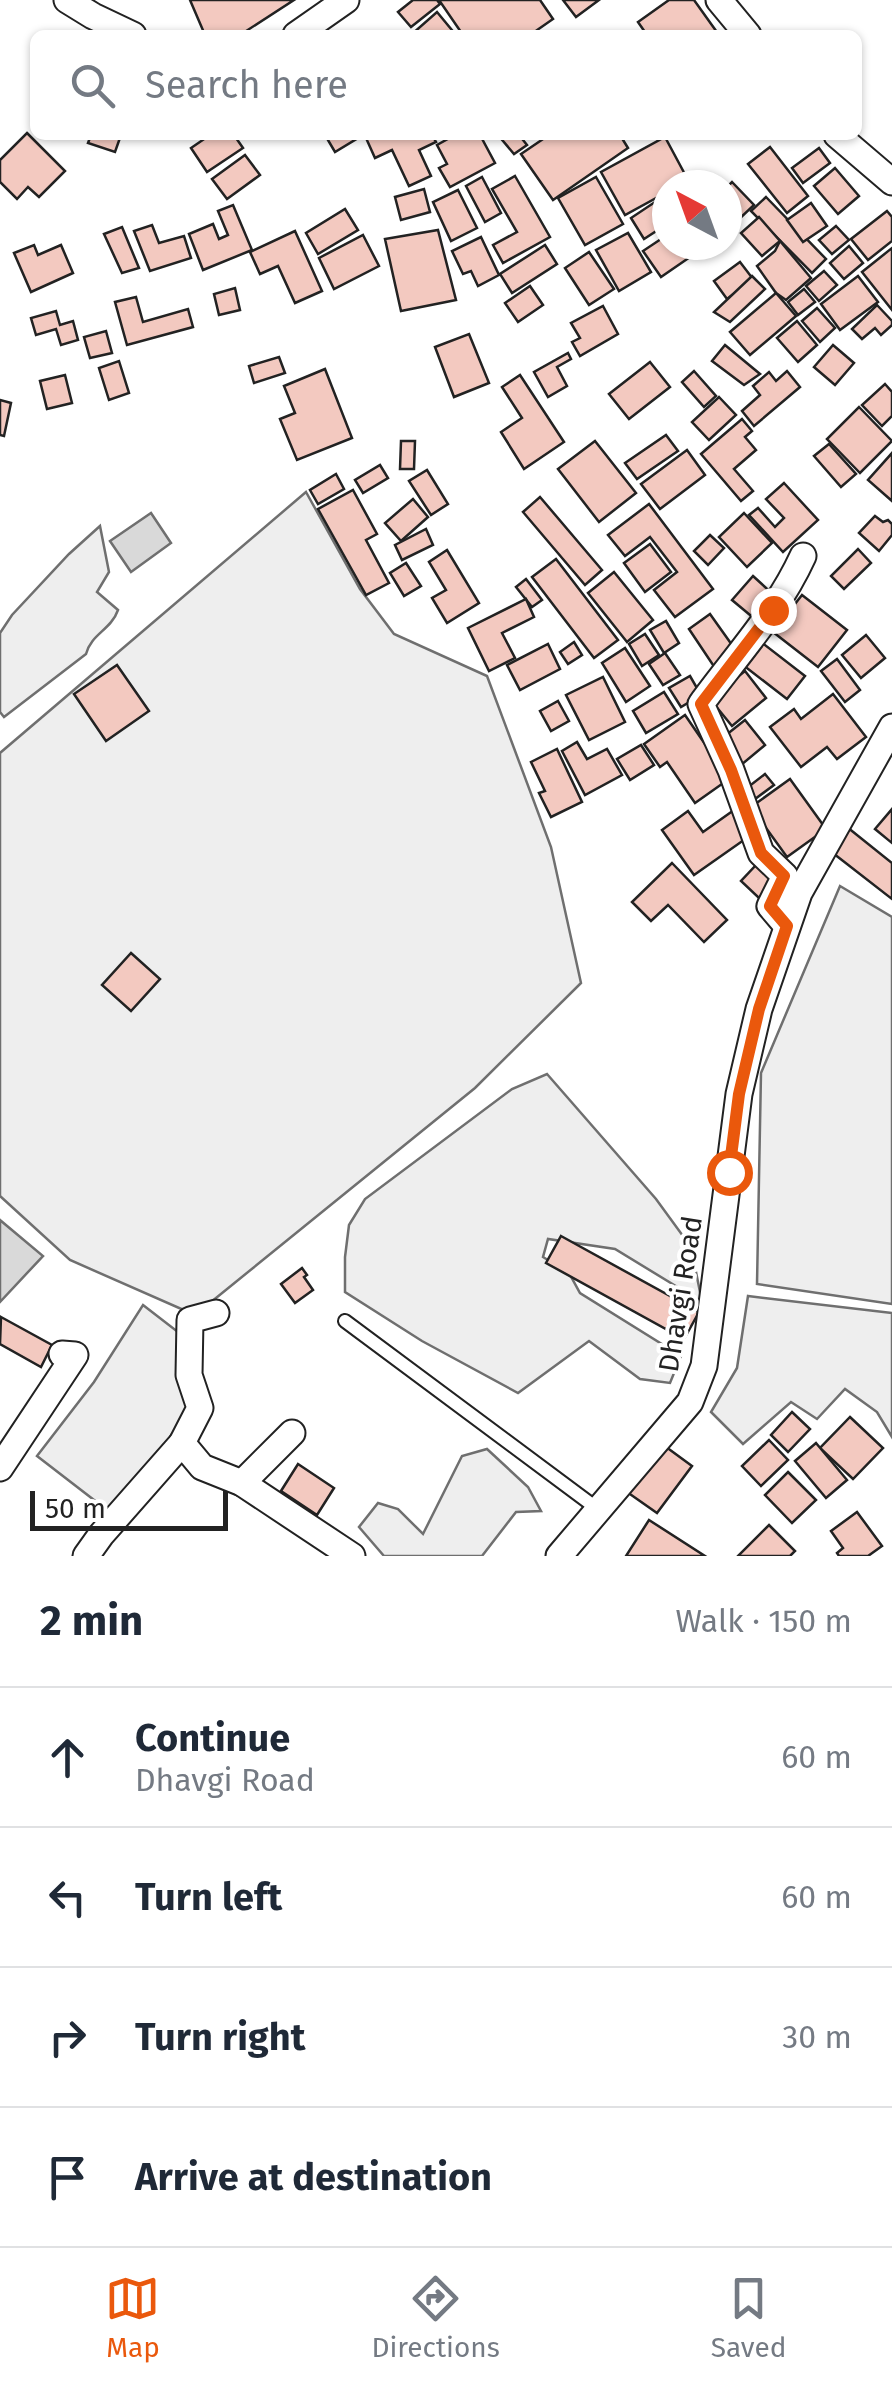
<!DOCTYPE html>
<meta charset="utf-8">
<style>
:root{--surface:#fff;--page:#f6f6f7;--text:#1f2937;--muted:#747a83;--line:#e0e1e3;--accent:#ea580c}
body{margin:0;font-family:"Fira Sans",sans-serif;background:var(--page);color:var(--text)}
.compass{position:absolute;left:652px;top:170px;width:90px;height:90px;border-radius:50%;background:var(--surface);box-shadow:0 2px 8px #0004;rotate:319deg}
.scale{position:absolute;left:30px;bottom:25px;width:198px;box-sizing:border-box;padding-left:10px;border:5px solid #222;border-top:0;font-size:28px;line-height:35px;white-space:nowrap;color:#222;-webkit-text-stroke:8px #fff;paint-order:stroke}
.stop{position:absolute;width:30px;height:30px;margin:-22px;border:8px solid #ea580c;border-radius:50%;background:#fff}
.stop.end{background:#ea580c;border-color:#fff;box-shadow:0 2px 10px #0008}
.list{margin:0;padding:0;list-style:none}
h2{display:flex;justify-content:space-between;align-items:center;height:130px;margin:0;padding:0 40px;font-size:42px}
h2 small{font-size:32px;font-weight:400;color:var(--muted)}
.list li{display:grid;grid-template-columns:65px 1fr auto;gap:30px;align-items:center;box-sizing:border-box;height:140px;padding:0 40px;border-top:2px solid var(--line)}
.list b{display:block;font-size:38px;white-space:nowrap}
.list p{margin:0;font-size:32px;white-space:nowrap;color:var(--muted)}
.list em{font-size:32px;font-style:normal;color:var(--muted)}
.icon{flex:none;width:55px;height:55px;fill:none;stroke:currentColor;stroke-width:2;stroke-linecap:round;stroke-linejoin:round}
.map{position:relative;flex:none;width:892px;height:1556px;overflow:hidden}
.search{position:absolute;background:var(--surface);box-shadow:0 2px 8px #0004;left:30px;right:30px;top:30px;height:110px;display:flex;align-items:center;gap:25px;box-sizing:border-box;padding:0 35px;border-radius:15px;color:var(--muted);font-size:38px}
.sheet{height:690px;background:var(--surface)}
nav{display:flex;justify-content:space-around;align-items:center;box-sizing:border-box;height:140px;border-top:2px solid var(--line);background:var(--surface);font-size:28px;color:var(--muted)}
nav a{display:grid;justify-items:center;gap:5px}
nav .on{color:var(--accent)}
.map>svg:first-child{display:block}
.green{fill:#eee;stroke:#6f6f6f;stroke-width:2.5}
.water{fill:#d9d9d9;stroke:#6f6f6f;stroke-width:2.5}
.building{fill:#f3c9c0;stroke:#222;stroke-width:2.5}
.lines{fill:none;stroke-linecap:round;stroke-linejoin:round}
.lane-casing{stroke:#222;stroke-width:16}
.street-casing{stroke:#222;stroke-width:29}
.lane{stroke:#fff;stroke-width:12}
.street{stroke:#fff;stroke-width:25}
.route{stroke:#ea580c;stroke-width:12}
.labels{text-anchor:middle;stroke-width:8;stroke-linejoin:round;paint-order:stroke}
.street-label{font-size:28px;fill:#222;stroke:#fff}
</style>
<div class="map">
<svg width="892" height="1556" viewBox="0 0 892 1556">
<rect width="100%" height="100%" fill="#fff"/>
<g class="green">
<path d="M306,492L360,589L394,634L487,676L551,847L581,983L475,1088L195,1315L70,1260L0,1196V753Z"/>
<path d="M100,526L109,572L97,592L118,610C111,630 91,634 86,654L4,717L0,712V633L12,615L69,554Z"/>
<path d="M840,886L892,917V1304L757,1284L761,1073Z"/>
<path d="M547,1074L656,1199L691,1247L702,1302L615,1249L548,1239L543,1257L569,1273L580,1293L681,1356L670,1383L640,1379L589,1341L518,1393L422,1341L345,1292V1257L349,1225L365,1199L512,1089Z"/>
<path d="M748,1296L892,1313V1437L877,1412L845,1389L817,1419L791,1402L743,1444L711,1412L737,1368Z"/>
<path d="M143,1305L178,1332L206,1385L158,1481L120,1520L37,1456L94,1382Z"/>
<path d="M487,1449L528,1487L541,1511L516,1512L482,1556H384L359,1527L378,1503L398,1509L423,1534L462,1456Z"/>
</g>
<g class="water">
<path d="M151,513L171,543L131,572L110,541Z"/>
<path d="M0,1220L43,1256L0,1302Z"/>
</g>
<g class="building">
<path d="M190,0H294L240,35H205Z"/>
<path d="M413,0H437L440,4L411,27L398,12Z"/>
<path d="M439,0H540L553,19L530,35H463Z"/>
<path d="M563,0H599L576,17Z"/>
<path d="M669,0H694L719,35H647L638,22Z"/>
<path d="M437,12L456,35H413L412,34Z"/>
<path d="M27,133L65,171L39,197L28,187L17,199L0,182V160Z"/>
<path d="M91,135H121L115,152L88,143Z"/>
<path d="M210,135H234L243,148L207,172L191,148Z"/>
<path d="M325,135H356L358,138L335,152Z"/>
<path d="M373,135H432L436,142L419,150L431,176L409,186L392,150L375,158L366,138Z"/>
<path d="M455,135H480L495,163L450,187L439,168L447,164L437,145Z"/>
<path d="M498,135H519L527,145L514,154Z"/>
<path d="M549,135H620L628,148L553,200L521,154Z"/>
<path d="M665,137L688,180L679,185H667V192L625,215L601,172Z"/>
<path d="M770,147L808,196L787,213L748,164Z"/>
<path d="M819,148L830,163L803,183L792,168Z"/>
<path d="M245,155L260,175L227,199L212,179Z"/>
<path d="M835,168L859,196L838,214L814,186Z"/>
<path d="M515,176L550,237L503,263L493,245L517,232L492,189Z"/>
<path d="M482,177L501,213L485,222L466,186Z"/>
<path d="M596,177L623,224L585,245L558,198Z"/>
<path d="M732,182L754,205L736,222L727,212V187Z"/>
<path d="M424,189L430,212L401,220L395,197Z"/>
<path d="M458,190L477,228L451,241L433,202Z"/>
<path d="M667,194V224L644,239L631,218Z"/>
<path d="M766,197L826,259L812,273L751,211Z"/>
<path d="M811,203L827,226L803,242L787,220Z"/>
<path d="M233,205L252,250L203,270L189,234L213,224L219,239L228,235L218,211Z"/>
<path d="M345,209L358,230L318,254L306,233Z"/>
<path d="M887,211L892,217V241L868,260L851,239Z"/>
<path d="M759,217L780,241L762,256L741,233Z"/>
<path d="M152,225L159,243L184,236L191,258L150,271L134,231Z"/>
<path d="M836,226L849,240L832,254L819,240Z"/>
<path d="M122,227L139,268L122,273L104,234Z"/>
<path d="M438,230L456,300L401,311L385,239Z"/>
<path d="M295,231L322,291L295,303L278,266L260,274L250,252Z"/>
<path d="M628,233L651,272L619,291L596,250Z"/>
<path d="M363,235L379,266L334,289L319,258Z"/>
<path d="M667,235V245H686L693,255L661,277L643,251Z"/>
<path d="M481,237L499,275L478,286L471,271L463,274L452,251Z"/>
<path d="M780,241L811,278L786,300L776,293L757,266L775,251Z"/>
<path d="M34,245L38,255L61,245L73,273L31,292L14,253Z"/>
<path d="M545,245L557,264L512,293L500,274Z"/>
<path d="M849,246L863,263L844,279L830,263Z"/>
<path d="M892,248V310L862,272Z"/>
<path d="M589,252L614,289L589,305L565,268Z"/>
<path d="M740,262L753,279L727,299L714,281Z"/>
<path d="M824,271L837,285L819,301L806,286Z"/>
<path d="M752,276L765,289L730,322L714,312Z"/>
<path d="M858,276L878,302L840,330L821,304Z"/>
<path d="M530,286L543,305L518,322L505,303Z"/>
<path d="M235,288L240,310L219,315L214,294Z"/>
<path d="M804,289L815,302L798,315L788,302Z"/>
<path d="M776,293L796,316L750,355L730,332Z"/>
<path d="M136,297L143,322L188,309L193,327L127,345L115,302Z"/>
<path d="M877,305L892,321V325L881,335L875,328L862,339L852,329Z"/>
<path d="M603,306L618,334L580,356L572,342L580,338L571,323Z"/>
<path d="M817,308L835,328L820,342L802,321Z"/>
<path d="M56,311L60,325L73,321L78,340L61,345L56,329L36,335L31,318Z"/>
<path d="M797,321L817,345L798,362L777,338Z"/>
<path d="M106,331L112,353L90,358L84,337Z"/>
<path d="M469,334L489,383L454,397L435,347Z"/>
<path d="M725,345L760,374L744,385L712,361Z"/>
<path d="M833,345L854,363L835,385L814,367Z"/>
<path d="M568,353L571,359L557,367L567,386L548,397L534,372Z"/>
<path d="M279,357L285,373L254,383L249,366Z"/>
<path d="M119,361L129,393L109,400L99,368Z"/>
<path d="M650,362L670,387L629,419L609,394Z"/>
<path d="M325,369L352,438L297,460L280,419L295,413L284,386Z"/>
<path d="M694,371L716,396L704,407L682,382Z"/>
<path d="M787,371L800,387L754,426L742,411L760,395L753,386L769,372L776,381Z"/>
<path d="M65,375L72,403L47,409L40,381Z"/>
<path d="M520,375L564,442L524,469L501,432L522,418L502,387Z"/>
<path d="M885,384L892,392V416L882,426L862,405Z"/>
<path d="M719,397L736,415L709,440L692,422Z"/>
<path d="M0,400L11,403L4,436L0,435Z"/>
<path d="M859,407L892,441L860,473L827,439Z"/>
<path d="M742,419L752,431L745,437L756,450L734,469L753,491L741,501L701,454Z"/>
<path d="M666,435L678,451L637,479L625,463Z"/>
<path d="M401,441H415L414,469H400Z"/>
<path d="M595,441L636,493L599,522L558,469Z"/>
<path d="M829,444L856,474L841,487L814,456Z"/>
<path d="M687,450L705,475L660,509L641,484Z"/>
<path d="M892,453V501L868,480Z"/>
<path d="M380,465L388,478L363,493L355,480Z"/>
<path d="M427,470L448,504L431,515L409,481Z"/>
<path d="M336,474L344,489L318,504L310,490Z"/>
<path d="M784,483L818,520L783,552L749,515L758,508L775,527L784,518L766,499Z"/>
<path d="M353,490L377,534L366,540L389,583L366,595L318,509Z"/>
<path d="M540,497L602,570L585,585L523,512Z"/>
<path d="M413,499L428,517L401,541L385,523Z"/>
<path d="M649,504L713,589L675,617L654,590L677,572L650,537L625,556L608,535Z"/>
<path d="M744,513L772,543L747,567L719,537Z"/>
<path d="M875,516L883,522L888,520L892,524V535L879,551L859,533Z"/>
<path d="M426,529L433,545L402,560L395,545Z"/>
<path d="M710,535L724,548L708,565L694,551Z"/>
<path d="M650,544L671,572L645,592L624,563Z"/>
<path d="M858,549L871,563L844,589L831,576Z"/>
<path d="M447,550L479,603L447,623L432,598L446,590L429,562Z"/>
<path d="M556,559L618,640L594,658L532,577Z"/>
<path d="M406,563L421,586L404,596L390,573Z"/>
<path d="M614,572L653,620L627,642L588,593Z"/>
<path d="M753,576L776,597L756,620L732,600Z"/>
<path d="M526,579L542,600L532,607L516,587Z"/>
<path d="M802,595L847,630L818,667L773,632Z"/>
<path d="M526,599L534,617L502,633L515,658L489,671L468,628Z"/>
<path d="M710,614L737,652L715,668L689,629Z"/>
<path d="M666,621L679,643L664,653L650,630Z"/>
<path d="M645,634L659,655L642,666L629,644Z"/>
<path d="M866,635L885,658L861,678L842,655Z"/>
<path d="M574,642L582,655L568,664L560,652Z"/>
<path d="M761,642L805,676L787,699L743,665Z"/>
<path d="M548,644L560,669L520,690L507,665Z"/>
<path d="M625,648L650,686L626,702L602,663Z"/>
<path d="M665,653L680,675L663,685L649,664Z"/>
<path d="M837,659L860,690L845,702L821,671Z"/>
<path d="M117,665L149,711L106,741L74,694Z"/>
<path d="M745,671L766,698L732,726L710,699Z"/>
<path d="M690,676L701,695L681,707L669,688Z"/>
<path d="M603,677L625,722L589,740L566,695Z"/>
<path d="M664,692L678,714L646,733L633,711Z"/>
<path d="M833,694L866,737L837,759L827,747L801,767L770,727L794,709L801,719Z"/>
<path d="M558,701L569,721L551,731L540,711Z"/>
<path d="M685,715L729,779L695,803L667,762L660,767L644,744Z"/>
<path d="M745,720L765,745L741,765L721,739Z"/>
<path d="M577,742L587,759L607,749L622,775L585,795L562,751Z"/>
<path d="M641,745L654,765L630,780L617,759Z"/>
<path d="M557,749L582,802L551,817L539,793L545,791L531,762Z"/>
<path d="M765,774L774,785L751,802L743,791Z"/>
<path d="M790,779L826,829L787,857L751,807Z"/>
<path d="M892,809V843L875,829Z"/>
<path d="M734,810L751,835L694,875L662,830L688,811L703,832Z"/>
<path d="M847,827L892,863V899L829,850Z"/>
<path d="M672,863L727,920L704,942L668,905L651,921L632,902Z"/>
<path d="M757,864L775,881L759,898L741,881Z"/>
<path d="M131,953L160,979L131,1011L102,985Z"/>
<path d="M561,1236L699,1312L684,1339L546,1263Z"/>
<path d="M302,1268L307,1275L304,1277L313,1290L295,1303L281,1284Z"/>
<path d="M1,1317L52,1345L41,1367L0,1344Z"/>
<path d="M792,1412L810,1429L788,1452L771,1435Z"/>
<path d="M850,1417L883,1448L853,1479L820,1448Z"/>
<path d="M769,1440L788,1460L761,1486L742,1466Z"/>
<path d="M816,1443L847,1480L826,1498L795,1461Z"/>
<path d="M662,1444L692,1466L657,1513L627,1492Z"/>
<path d="M298,1464L334,1488L317,1515L281,1491Z"/>
<path d="M788,1472L816,1500L792,1523L765,1495Z"/>
<path d="M857,1512L882,1546L868,1556H839L837,1553L843,1548L831,1531Z"/>
<path d="M649,1520L705,1556H626Z"/>
<path d="M769,1525L795,1551L790,1556H738Z"/>
</g>
<g class="lines">
<defs>
<path id="lane" d="M345,1321L599,1510"/>
<g id="street">
<path d="M67,0L93,16L133,35"/>
<path d="M719,0L748,35"/>
<path d="M296,35L346,0"/>
<path d="M837,135L892,182"/>
<path d="M787,926L770,906L785,876L761,853L731,770L701,704C736,656 778,611 803,556"/>
<path d="M182,1443L202,1467L242,1483L352,1556"/>
<path d="M0,1468L75,1355L62,1354"/>
<path d="M242,1483L292,1433"/>
<path d="M86,1556L101,1535L182,1443L200,1408L189,1375L190,1320L216,1313"/>
<path d="M559,1556L690,1402L704,1366L739,1094L759,1009L799,893L892,727"/>
</g>
</defs>
<use href="#lane" class="lane-casing"/>
<use href="#street" class="street-casing"/>
<use href="#lane" class="lane"/>
<use href="#street" class="street"/>
</g>
<g class="lines">
<path class="route" d="M729,1172L739,1094L759,1009L787,926L770,906L784,876L761,853L731,770L701,704L773,610"/>
</g>
<g class="labels">
<g class="street-label">
<text transform="translate(680 1294) rotate(-81)" y="10">Dhavgi Road</text>
</g>
</g>
</svg>
<svg class="compass" viewBox="-18 -18 36 36"><path d="M0-13l5 13h-10z" fill="#e53935"/><path d="M0 13l5-13h-10z" fill="#747a83"/></svg>
<div class="scale">50 m</div>
<div class="stop" style="left:729px;top:1172px"></div>
<div class="stop end" style="left:773px;top:610px"></div>
<div class="search"><svg class="icon" aria-label="search" viewBox="0 0 24 24"><circle cx="10" cy="10" r="6"/><path d="M15 15l6 6"/></svg>Search here</div>
</div>
<section class="sheet">
<h2>2 min<small>Walk · 150 m</small></h2>
<ul class="list">
<li><svg class="icon" aria-label="ahead" viewBox="0 0 24 24"><path d="M12 20V5M6 11l6-6 6 6"/></svg><div><b>Continue</b><p>Dhavgi Road</p></div><em>60 m</em></li>
<li><svg class="icon" aria-label="left" viewBox="0 0 24 24"><path d="M17 20v-9H6M10 6l-5 5 5 5"/></svg><div><b>Turn left</b></div><em>60 m</em></li>
<li><svg class="icon" aria-label="right" viewBox="0 0 24 24"><path d="M7 20v-9h11M14 6l5 5-5 5"/></svg><div><b>Turn right</b></div><em>30 m</em></li>
<li><svg class="icon" aria-label="arrive" viewBox="0 0 24 24"><path d="M6 21V4h12l-3 4 3 4H6"/></svg><div><b>Arrive at destination</b></div></li>
</ul>
</section>
<nav>
<a class="on"><svg class="icon" aria-label="map" viewBox="0 0 24 24"><path d="M3 6l6-2 6 2 6-2v14l-6 2-6-2-6 2zM9 4v14M15 6v14"/></svg>Map</a>
<a><svg class="icon" aria-label="directions" viewBox="0 0 24 24"><path d="M12 3l9 9-9 9-9-9zM9 14v-3h6M13 9l2 2-2 2"/></svg>Directions</a>
<a><svg class="icon" aria-label="saved" viewBox="0 0 24 24"><path d="M7 4h10v16l-5-4-5 4z"/></svg>Saved</a>
</nav>
